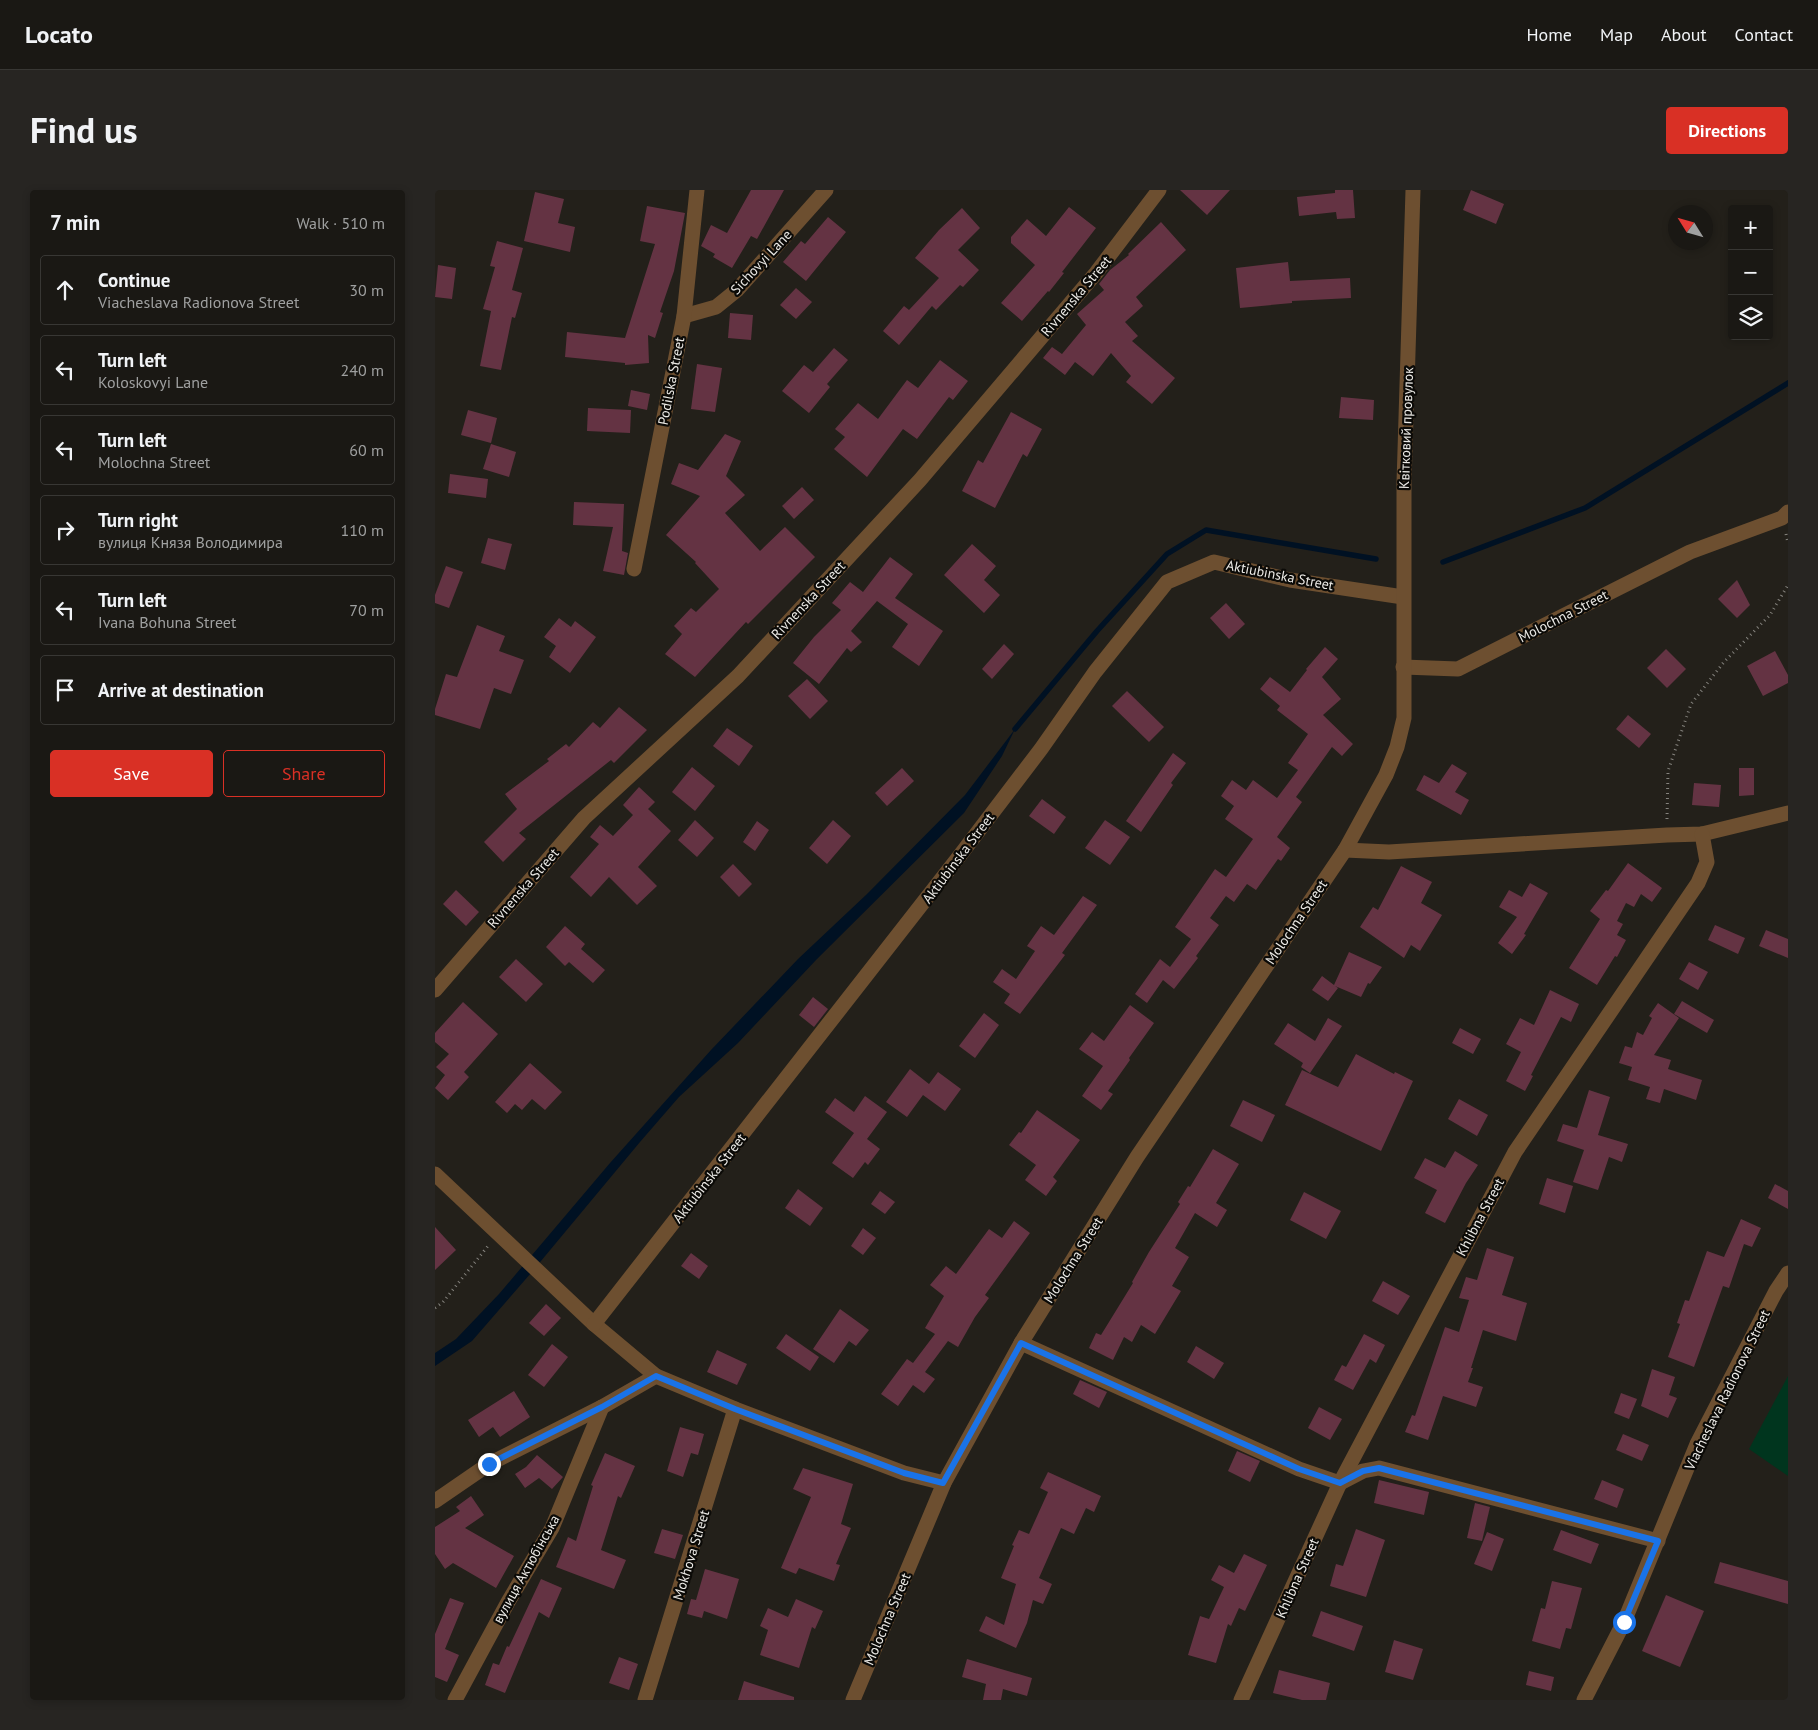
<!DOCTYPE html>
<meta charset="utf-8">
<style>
:root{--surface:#1a1814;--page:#272522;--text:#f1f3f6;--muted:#9fa0a0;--line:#383734;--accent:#d93025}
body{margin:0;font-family:"PT Sans",sans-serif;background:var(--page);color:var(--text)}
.controls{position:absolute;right:15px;top:15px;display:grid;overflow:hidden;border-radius:5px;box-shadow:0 2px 8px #0003}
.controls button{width:45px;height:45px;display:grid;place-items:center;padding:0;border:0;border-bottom:1px solid var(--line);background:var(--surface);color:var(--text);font:25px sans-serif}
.compass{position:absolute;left:1233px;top:15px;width:45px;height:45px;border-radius:50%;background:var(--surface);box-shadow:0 2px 8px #0003;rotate:307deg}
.stop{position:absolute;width:15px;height:15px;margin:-11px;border:4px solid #1a73e8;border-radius:50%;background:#fff}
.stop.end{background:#1a73e8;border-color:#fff;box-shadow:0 1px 5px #0008}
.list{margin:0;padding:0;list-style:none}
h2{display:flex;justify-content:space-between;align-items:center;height:65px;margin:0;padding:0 20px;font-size:21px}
h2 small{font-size:16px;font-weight:400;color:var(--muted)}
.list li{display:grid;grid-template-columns:32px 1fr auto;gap:15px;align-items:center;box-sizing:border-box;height:70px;margin:0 10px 10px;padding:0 10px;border:1px solid var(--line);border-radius:5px}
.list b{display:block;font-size:19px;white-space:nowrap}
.list p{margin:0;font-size:16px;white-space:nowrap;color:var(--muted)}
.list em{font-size:16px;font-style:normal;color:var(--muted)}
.actions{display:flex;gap:10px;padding:15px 20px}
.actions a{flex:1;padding:11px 0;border:1px solid var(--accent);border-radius:5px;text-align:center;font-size:18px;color:var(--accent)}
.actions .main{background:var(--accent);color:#fff}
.icon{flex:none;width:28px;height:28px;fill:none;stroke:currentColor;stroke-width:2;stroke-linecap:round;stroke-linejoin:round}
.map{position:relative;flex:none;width:1353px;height:1510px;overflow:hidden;border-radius:5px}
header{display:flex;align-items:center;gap:30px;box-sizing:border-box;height:70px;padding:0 25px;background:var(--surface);border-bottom:1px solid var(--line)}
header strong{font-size:24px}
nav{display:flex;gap:28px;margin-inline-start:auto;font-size:18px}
.intro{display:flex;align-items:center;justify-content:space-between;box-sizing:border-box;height:120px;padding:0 30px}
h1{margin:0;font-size:35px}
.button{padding:12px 22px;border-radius:5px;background:var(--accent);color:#fff;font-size:18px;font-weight:700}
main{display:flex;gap:30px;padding:0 30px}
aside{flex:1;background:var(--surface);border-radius:5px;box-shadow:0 2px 8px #0003}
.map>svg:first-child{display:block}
.green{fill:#00351e}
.water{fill:#001123}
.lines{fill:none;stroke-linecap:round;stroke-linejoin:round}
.stream{stroke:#001123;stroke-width:5.5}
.building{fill:#643343}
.path{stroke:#85837e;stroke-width:3;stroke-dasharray:1 4;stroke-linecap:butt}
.street{stroke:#6d4f30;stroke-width:15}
.route{stroke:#1a73e8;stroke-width:6}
.labels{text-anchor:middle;stroke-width:4.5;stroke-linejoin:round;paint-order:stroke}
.street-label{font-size:14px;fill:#eceae6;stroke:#0b0a07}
</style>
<header>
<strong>Locato</strong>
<nav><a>Home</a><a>Map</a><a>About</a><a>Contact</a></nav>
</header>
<div class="intro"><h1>Find us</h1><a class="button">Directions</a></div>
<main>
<aside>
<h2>7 min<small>Walk · 510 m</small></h2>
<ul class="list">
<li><svg class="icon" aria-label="ahead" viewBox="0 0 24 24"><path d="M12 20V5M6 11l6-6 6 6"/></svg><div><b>Continue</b><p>Viacheslava Radionova Street</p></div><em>30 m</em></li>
<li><svg class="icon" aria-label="left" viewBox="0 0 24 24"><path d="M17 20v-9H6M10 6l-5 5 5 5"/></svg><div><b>Turn left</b><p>Koloskovyi Lane</p></div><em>240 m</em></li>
<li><svg class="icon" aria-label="left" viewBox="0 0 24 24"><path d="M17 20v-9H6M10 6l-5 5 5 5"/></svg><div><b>Turn left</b><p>Molochna Street</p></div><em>60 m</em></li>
<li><svg class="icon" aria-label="right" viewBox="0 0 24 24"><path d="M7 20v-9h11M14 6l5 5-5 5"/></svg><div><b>Turn right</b><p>вулиця Князя Володимира</p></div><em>110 m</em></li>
<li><svg class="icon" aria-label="left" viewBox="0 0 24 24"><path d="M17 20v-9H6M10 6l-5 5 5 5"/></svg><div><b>Turn left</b><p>Ivana Bohuna Street</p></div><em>70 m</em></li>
<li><svg class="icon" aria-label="arrive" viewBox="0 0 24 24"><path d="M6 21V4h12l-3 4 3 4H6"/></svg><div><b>Arrive at destination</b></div></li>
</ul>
<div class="actions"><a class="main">Save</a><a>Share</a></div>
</aside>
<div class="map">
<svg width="1353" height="1510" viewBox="0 0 1353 1510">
<rect width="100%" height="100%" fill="#23201a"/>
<path class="green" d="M1353,1186V1286L1314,1259Z"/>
<path class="water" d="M580,539L567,566L529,623L382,769L303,853L244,907L205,952L96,1083L37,1151L0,1176V1163L21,1149L64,1104L175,973L276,860L363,769L432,704L530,605Z"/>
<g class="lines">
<g class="stream">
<path d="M1008,372L1150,318L1353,193"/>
<path d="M580,539L662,441L732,364L771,340L941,369"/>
</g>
</g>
<g class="building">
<path d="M316,0H349L322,49L316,46L297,78L278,67L280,64L266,56L276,35L292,43Z"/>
<path d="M745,0H795L772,25Z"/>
<path d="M900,0H918L920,28L902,29L901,22L864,26L862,7L900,3Z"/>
<path d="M1036,0L1069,14L1061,34L1028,20Z"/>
<path d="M100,2L129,9L123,33L140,37L135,62L89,51Z"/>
<path d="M212,16L250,23L239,81L225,122L228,123L220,148L213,145L214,173L190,175V173L130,167L132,142L190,148L220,54L205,51Z"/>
<path d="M634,17L661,38L627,82L629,83L614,102L613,101L587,131L566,113L600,75L576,53V47L592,29L611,46Z"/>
<path d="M527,18L545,38L523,60L544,80L528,97L525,95L501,120L497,116L464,155L448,141L469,116L474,120L504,88L480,68L504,40Z"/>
<path d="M393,27L411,42L371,91L348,72L366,51L370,54Z"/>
<path d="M726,32L751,60L701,107L708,116L690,132L703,146L697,151L740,188L717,214L691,192L696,186L676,163L658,186L640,172L630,185L608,168L617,157L627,164L651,135L642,124L669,100L664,94L675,80L694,65L693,64Z"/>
<path d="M62,51L88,58L77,100L87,103L80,128L77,127L66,180L45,176L56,121L48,119L60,77L55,76Z"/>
<path d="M853,72L855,91L915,88L916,108L857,111V113L805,118L801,78Z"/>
<path d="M3,75L21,78L17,109L0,107Z"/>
<path d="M361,98L377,112L361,129L345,115Z"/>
<path d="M295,123L318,125L316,150L293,148Z"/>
<path d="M399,158L413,170L392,194L395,197L374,223L347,201L369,175L378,182Z"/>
<path d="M505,170L533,191L518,210L514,207L482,249L468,239L432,287L399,259L410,247L400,239L423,213L443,229L472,190L483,198Z"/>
<path d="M262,174L287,178L280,222L256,219Z"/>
<path d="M196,200L215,204L212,220L193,216Z"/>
<path d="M906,207L939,210L938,230L904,228Z"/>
<path d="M153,218L196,220L195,243L152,241Z"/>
<path d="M33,220L62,228L56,253L26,245Z"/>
<path d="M576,222L607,239L592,267L588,264L560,318L527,301L543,270L548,273Z"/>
<path d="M290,244L306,251L291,286L310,305L290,323L325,361L350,337L380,367L313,434L311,432L260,487L230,464L247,444L239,436L256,418L261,422L284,399L260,373L261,372L231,345L265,306L236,294L244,273L263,280Z"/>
<path d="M56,254L81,262L74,287L48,279Z"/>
<path d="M15,284L53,289L51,308L13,303Z"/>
<path d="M367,297L379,310L359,329L347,316Z"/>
<path d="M139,312L189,314L187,361L193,363L189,385L168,381L178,337L138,335Z"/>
<path d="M53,348L77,354L70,380L46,373Z"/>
<path d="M537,354L561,376L549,390L565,405L549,423L509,385Z"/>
<path d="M455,367L478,384L460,408L508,441L484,476L457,457L473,434L442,411L416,441L427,452L416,462L412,458L384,494L358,473L379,447L406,420L397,413L415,392L428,402Z"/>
<path d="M11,376L28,382L14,418L0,413V405Z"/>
<path d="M1302,390L1315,415L1302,428L1283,409Z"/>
<path d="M791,413L810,434L794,449L775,428Z"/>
<path d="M124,428L136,437L140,431L161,447L135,483L114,467L121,456L109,447Z"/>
<path d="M42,435L70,446L64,461L89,470L76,504L59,498L45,539L0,525V519L11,484L22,487Z"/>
<path d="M569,454L579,464L557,489L547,479Z"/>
<path d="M890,457L903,469L887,487L906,509L888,525L918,554L907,566L897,557L861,607L867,612L842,647L855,658L846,671L843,669L821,700L812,694L799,712L791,706L775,728L784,735L761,766L763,768L739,799L728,790L712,813L700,804L725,769L735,777L756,749L740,737L780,679L791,687L818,649L790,629L799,616L786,606L797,590L811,600L818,590L842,608L863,580L853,573L873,544L842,520L845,516L825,499L835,487L855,502L872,480L871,479Z"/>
<path d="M1231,459L1251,479L1232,498L1212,478Z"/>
<path d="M1340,461L1353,485V493L1328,506L1312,476Z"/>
<path d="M372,489L393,511L375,529L353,506Z"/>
<path d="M692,501L729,537L714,552L677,516Z"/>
<path d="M184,517L212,540L179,573L176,570L84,643L91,649L68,672L49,652L82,619L70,604L114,571L112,569L131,554L134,557L158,532L165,538Z"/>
<path d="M1193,525L1216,544L1204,558L1181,539Z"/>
<path d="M292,538L318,556L304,576L278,556Z"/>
<path d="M738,563L751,573L736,593L738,595L706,642L691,631Z"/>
<path d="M1017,574L1032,583L1020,602L1034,610L1026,625L981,600L989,585L1004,593Z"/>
<path d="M257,577L280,596L260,621L237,602Z"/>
<path d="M467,578L479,591L452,616L440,603Z"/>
<path d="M1304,578H1319V605L1304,606Z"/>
<path d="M1259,593L1286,595L1284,617L1257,615Z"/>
<path d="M204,597L220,612L213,619L236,641L203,677L222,696L202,715L174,687L156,707L135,687L164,654L155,647L165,635L178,646L198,625L188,615Z"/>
<path d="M607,609L631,627L619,644L594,626Z"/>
<path d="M260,630L279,648L262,667L243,650Z"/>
<path d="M398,630L416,646L392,674L374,658Z"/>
<path d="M670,630L695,647L675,675L650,658Z"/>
<path d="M322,631L334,640L320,661L308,652Z"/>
<path d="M1193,673L1227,698L1217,712L1206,704L1199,717L1191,713L1182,731L1188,734L1182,745L1191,750L1182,767L1180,766L1162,795L1134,778L1165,729L1155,721L1171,700L1173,701Z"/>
<path d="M298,674L317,694L304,707L285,687Z"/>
<path d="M966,676L997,692L986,713L1007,725L985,761L976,755L969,768L925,737L938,717L943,720Z"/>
<path d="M1095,693L1113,703L1089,744L1091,745L1077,764L1063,753L1082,727L1064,717L1074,700L1087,707Z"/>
<path d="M21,700L44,722L31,736L8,714Z"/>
<path d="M648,706L662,715L627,763L630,765L585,824L569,813L575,804L558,792L567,779L581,789L600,761L592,756L606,736L619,745Z"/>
<path d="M1280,735L1310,748L1303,764L1273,750Z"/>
<path d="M130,736L150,754L146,759L170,780L158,793L134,772L130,776L111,757Z"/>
<path d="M1331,740L1353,749V768L1324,756Z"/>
<path d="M914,762L947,777L935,794L933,793L926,807L900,796L903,798L893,811L877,800L887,786L899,795Z"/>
<path d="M81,769L108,794L91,812L64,787Z"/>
<path d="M1254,772L1273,782L1263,800L1244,789Z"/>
<path d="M1115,800L1144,814L1136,832L1126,827L1096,885L1098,886L1090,901L1071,891L1086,862L1071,854L1085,828L1099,835Z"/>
<path d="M378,807L393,819L379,837L364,825Z"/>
<path d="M1247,811L1279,830L1272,843L1239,824Z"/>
<path d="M28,812L63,844L29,882L34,887L13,910L0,898L10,885L1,877L14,864L0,852V843Z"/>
<path d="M1223,813L1244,828L1219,865L1236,870L1233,879L1267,890L1261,910L1229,899L1225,913L1211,909L1215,897L1193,890L1197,877L1184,873L1190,856L1197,858L1202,842L1208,845L1217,828L1214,826Z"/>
<path d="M695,815L719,833L694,868L695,870L673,901L678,904L666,920L647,906L668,876L644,859L657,842L669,851Z"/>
<path d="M549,823L564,835L540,868L524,856Z"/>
<path d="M893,828L907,836L875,883L866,877L868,873L839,854L853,833L880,851Z"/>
<path d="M1025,838L1046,849L1038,864L1017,853Z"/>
<path d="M921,864L959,884L960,882L978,891L946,961L850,915L867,880L903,897Z"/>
<path d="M95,873L127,902L110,920L97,909L87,920L80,914L72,923L60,912Z"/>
<path d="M475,879L494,894L503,882L526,899L510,921L488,905L472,927L451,912Z"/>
<path d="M1154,900L1175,907L1163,945L1193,954L1187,972L1174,967L1163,1000L1138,992L1149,960L1122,951L1128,934L1142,938Z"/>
<path d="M430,906L452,922L432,949L445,959L433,975L430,972L418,988L397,973L419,943L390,922L400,908L419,922Z"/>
<path d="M1024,909L1053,925L1042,946L1013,929Z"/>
<path d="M808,910L840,925L827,952L795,936Z"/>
<path d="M602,920L645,950L618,987L622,991L611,1006L590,990L601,975L574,955L584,942L586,943Z"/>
<path d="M778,959L804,974L781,1013L792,1020L782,1037L760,1023L740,1058L754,1067L737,1096L746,1101L720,1144L706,1135L697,1152L689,1147L678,1170L654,1158L661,1143L666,1145L698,1093L697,1092L714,1062L745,1014L743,1012L753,996L755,997Z"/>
<path d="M1020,961L1043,975L1031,993L1010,1033L990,1023L1002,1000L979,988L990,968L1010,978Z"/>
<path d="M1112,988L1138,996L1130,1023L1104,1014Z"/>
<path d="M1340,994L1353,1001V1019L1333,1008Z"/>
<path d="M363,999L388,1018L375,1036L350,1018Z"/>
<path d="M445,1001L460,1012L450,1024L436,1014Z"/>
<path d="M869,1002L906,1021L891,1049L855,1030Z"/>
<path d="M1306,1029L1326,1038L1317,1057L1309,1054L1294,1098L1288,1096L1259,1177L1233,1167L1245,1134L1242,1133L1250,1110L1254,1111L1272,1061L1289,1067Z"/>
<path d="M579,1031L595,1043L550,1105L554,1108L540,1127L523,1157L513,1151L490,1182L500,1189L489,1203L478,1195L463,1216L446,1204L472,1169L478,1173L500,1144L490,1138L509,1106L495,1095L511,1076L521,1084L554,1039L567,1048Z"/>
<path d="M0,1037L21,1060L0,1080Z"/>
<path d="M428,1038L441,1048L428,1065L416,1056Z"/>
<path d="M1052,1058L1079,1067L1067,1105L1092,1113L1081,1151L1048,1140L1036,1178H1038L1033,1192L1048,1197L1041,1217L1008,1206L993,1250L970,1242L977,1225L980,1226L1010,1137L1024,1142L1034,1110L1024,1108L1031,1087L1042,1090Z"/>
<path d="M256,1063L273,1076L264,1089L246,1076Z"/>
<path d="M948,1091L975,1106L963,1125L937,1111Z"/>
<path d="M111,1114L126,1128L109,1146L94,1133Z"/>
<path d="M405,1119L434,1140L421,1156L414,1151L399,1173L378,1159Z"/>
<path d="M351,1144L384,1167L375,1181L341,1158Z"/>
<path d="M929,1144L950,1155L941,1173L935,1169L918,1200L899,1190L907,1175L911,1177Z"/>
<path d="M117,1154L133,1167L109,1197L93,1185Z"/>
<path d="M761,1156L789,1173L779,1189L752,1172Z"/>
<path d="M282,1160L312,1174L302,1195L272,1182Z"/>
<path d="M1217,1179L1240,1187L1234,1205L1242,1208L1233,1228L1206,1216Z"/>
<path d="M645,1190L672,1202L664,1218L638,1204Z"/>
<path d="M79,1201L95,1227L65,1247L58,1237L44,1247L33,1230Z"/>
<path d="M1186,1203L1202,1209L1194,1229L1179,1223Z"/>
<path d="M884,1217L907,1229L895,1250L873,1238Z"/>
<path d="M245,1237L269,1244L263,1265L256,1263L248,1287L232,1281Z"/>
<path d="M1188,1244L1214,1255L1207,1271L1181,1260Z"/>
<path d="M802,1261L825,1271L815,1292L793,1281Z"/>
<path d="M170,1263L200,1276L186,1308L183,1306L166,1360L191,1370L179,1399L121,1377L133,1347L141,1351L158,1296L156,1295Z"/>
<path d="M102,1265L128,1287L117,1299L104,1288L90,1298L80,1284L91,1277Z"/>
<path d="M368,1278L418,1294L406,1334L416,1338L401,1374L405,1375L399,1391L364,1378L361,1384L346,1378L376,1307L358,1299Z"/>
<path d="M613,1282L666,1306L659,1322L651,1318L639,1344L626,1338L604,1388L617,1394L608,1414L598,1410L592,1433L581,1458L544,1441L551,1426L569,1435L581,1394L566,1388L579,1356L577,1355L584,1340L594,1344L613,1302L605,1298Z"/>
<path d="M944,1290L994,1302L989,1325L939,1313Z"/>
<path d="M1167,1290L1189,1299L1182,1318L1159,1309Z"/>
<path d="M36,1306L49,1325L30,1338L79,1366L61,1398L18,1373L10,1379L0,1364V1337L25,1321L21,1317Z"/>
<path d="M1040,1313L1055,1317L1047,1351L1032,1348Z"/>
<path d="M227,1339L248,1345L240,1369L219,1363Z"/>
<path d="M921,1339L950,1350L931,1407L895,1396L901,1374L908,1376Z"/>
<path d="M1126,1340L1164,1354L1156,1374L1118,1360Z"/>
<path d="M1052,1342L1069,1349L1057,1381L1039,1374Z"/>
<path d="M809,1364L832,1375L810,1421L804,1418L796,1436L793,1434L781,1473L753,1465L765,1426L774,1429L789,1397L776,1390L784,1375L799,1383Z"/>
<path d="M1285,1372L1353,1391V1414L1279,1393Z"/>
<path d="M270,1379L304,1389L292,1429L269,1421L267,1428L252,1424L256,1409L261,1410Z"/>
<path d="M106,1389L127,1398L114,1428L104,1422L70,1503L50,1495L58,1473L64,1475L72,1456L74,1457Z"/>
<path d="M1117,1391L1147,1398L1136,1439L1131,1438L1125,1459L1097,1451L1106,1418L1110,1419Z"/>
<path d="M1231,1405L1269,1421L1245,1477L1207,1461Z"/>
<path d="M15,1408L29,1413L10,1459L24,1465L12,1492L0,1487V1444Z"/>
<path d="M361,1409L388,1421L380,1439L377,1437L364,1478L325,1465L333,1440L325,1436L333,1418L353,1427Z"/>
<path d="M886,1421L928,1436L919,1461L877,1446Z"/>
<path d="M959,1450L988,1459L978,1490L950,1482Z"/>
<path d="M184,1467L203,1474L194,1500L174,1493Z"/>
<path d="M532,1469L597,1488L592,1506L568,1499L566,1510H548L551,1494L527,1487Z"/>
<path d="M844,1480L895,1493L891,1510H867L838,1503Z"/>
<path d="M1094,1481L1119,1487L1116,1501L1091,1495Z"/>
<path d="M309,1491L359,1507V1510H303Z"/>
</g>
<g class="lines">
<g class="path">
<path d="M1351,344L1353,353"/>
<path d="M1232,629L1233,581L1256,514L1289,472L1335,425L1353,395"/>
<path d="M0,1118L8,1112L53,1056"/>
</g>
<g class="street">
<path d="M249,126L281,117L302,100L391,0"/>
<path d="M199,379L249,126L262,0"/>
<path d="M968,477L1023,479L1255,362L1347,328L1353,322"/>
<path d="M910,660L954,662L1232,645L1267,644L1353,623"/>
<path d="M0,800L149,628L303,486L485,290L661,83L724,0"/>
<path d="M0,984L159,1134L221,1186L300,1219L469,1283L509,1293"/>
<path d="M159,1134L526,664L606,559L660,482L732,392L779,372L855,390L968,407"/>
<path d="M586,1153L864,1279L905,1293L928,1281L944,1278L1223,1351"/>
<path d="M0,1311L54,1274L167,1217L221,1186"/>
<path d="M20,1510L73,1412L117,1338L167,1217"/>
<path d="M210,1510L300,1219"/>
<path d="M418,1510L509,1293L586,1153L702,967L910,660L951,585L962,557L969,528V293L978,0"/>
<path d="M806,1510L905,1293L1080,962L1263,693L1272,672L1267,644"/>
<path d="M1149,1510L1189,1432L1262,1254L1341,1101L1353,1083"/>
</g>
</g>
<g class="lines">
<path class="route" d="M54,1274L167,1217L221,1186L300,1219L469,1283L508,1293L586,1153L864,1279L905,1293L928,1281L944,1278L1223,1351L1189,1432"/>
</g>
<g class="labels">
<g class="street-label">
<text transform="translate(326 72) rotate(-47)" y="5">Sichovyi Lane</text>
<text transform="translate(641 106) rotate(-50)" y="5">Rivnenska Street</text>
<text transform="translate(236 191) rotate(-79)" y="5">Podilska Street</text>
<text transform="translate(971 238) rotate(-88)" y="5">Квітковий провулок</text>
<text transform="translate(845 385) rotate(11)" y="5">Aktiubinska Street</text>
<text transform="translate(373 410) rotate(-47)" y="5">Rivnenska Street</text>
<text transform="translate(1128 426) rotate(-27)" y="5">Molochna Street</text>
<text transform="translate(523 668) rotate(-53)" y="5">Aktiubinska Street</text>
<text transform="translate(88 698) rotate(-49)" y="5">Rivnenska Street</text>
<text transform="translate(861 732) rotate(-56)" y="5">Molochna Street</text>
<text transform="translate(274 988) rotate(-52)" y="5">Aktiubinska Street</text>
<text transform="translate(1045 1027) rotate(-62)" y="5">Khlibna Street</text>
<text transform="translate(638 1070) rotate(-58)" y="5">Molochna Street</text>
<text transform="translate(1292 1200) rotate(-64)" y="5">Viacheslava Radionova Street</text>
<text transform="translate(256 1365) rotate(-73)" y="5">Mokhova Street</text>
<text transform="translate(91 1379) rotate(-61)" y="5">вулиця Актюбінська</text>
<text transform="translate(862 1388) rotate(-66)" y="5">Khlibna Street</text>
<text transform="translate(452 1429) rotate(-67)" y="5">Molochna Street</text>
</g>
</g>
</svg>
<div class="controls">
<button>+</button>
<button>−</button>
<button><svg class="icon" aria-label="layers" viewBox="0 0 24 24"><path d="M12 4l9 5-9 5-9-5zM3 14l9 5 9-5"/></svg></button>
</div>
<svg class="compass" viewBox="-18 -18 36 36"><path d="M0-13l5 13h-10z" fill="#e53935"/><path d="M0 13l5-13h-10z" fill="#9fa0a0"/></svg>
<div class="stop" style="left:1189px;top:1432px"></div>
<div class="stop end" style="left:54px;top:1274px"></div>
</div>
</main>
